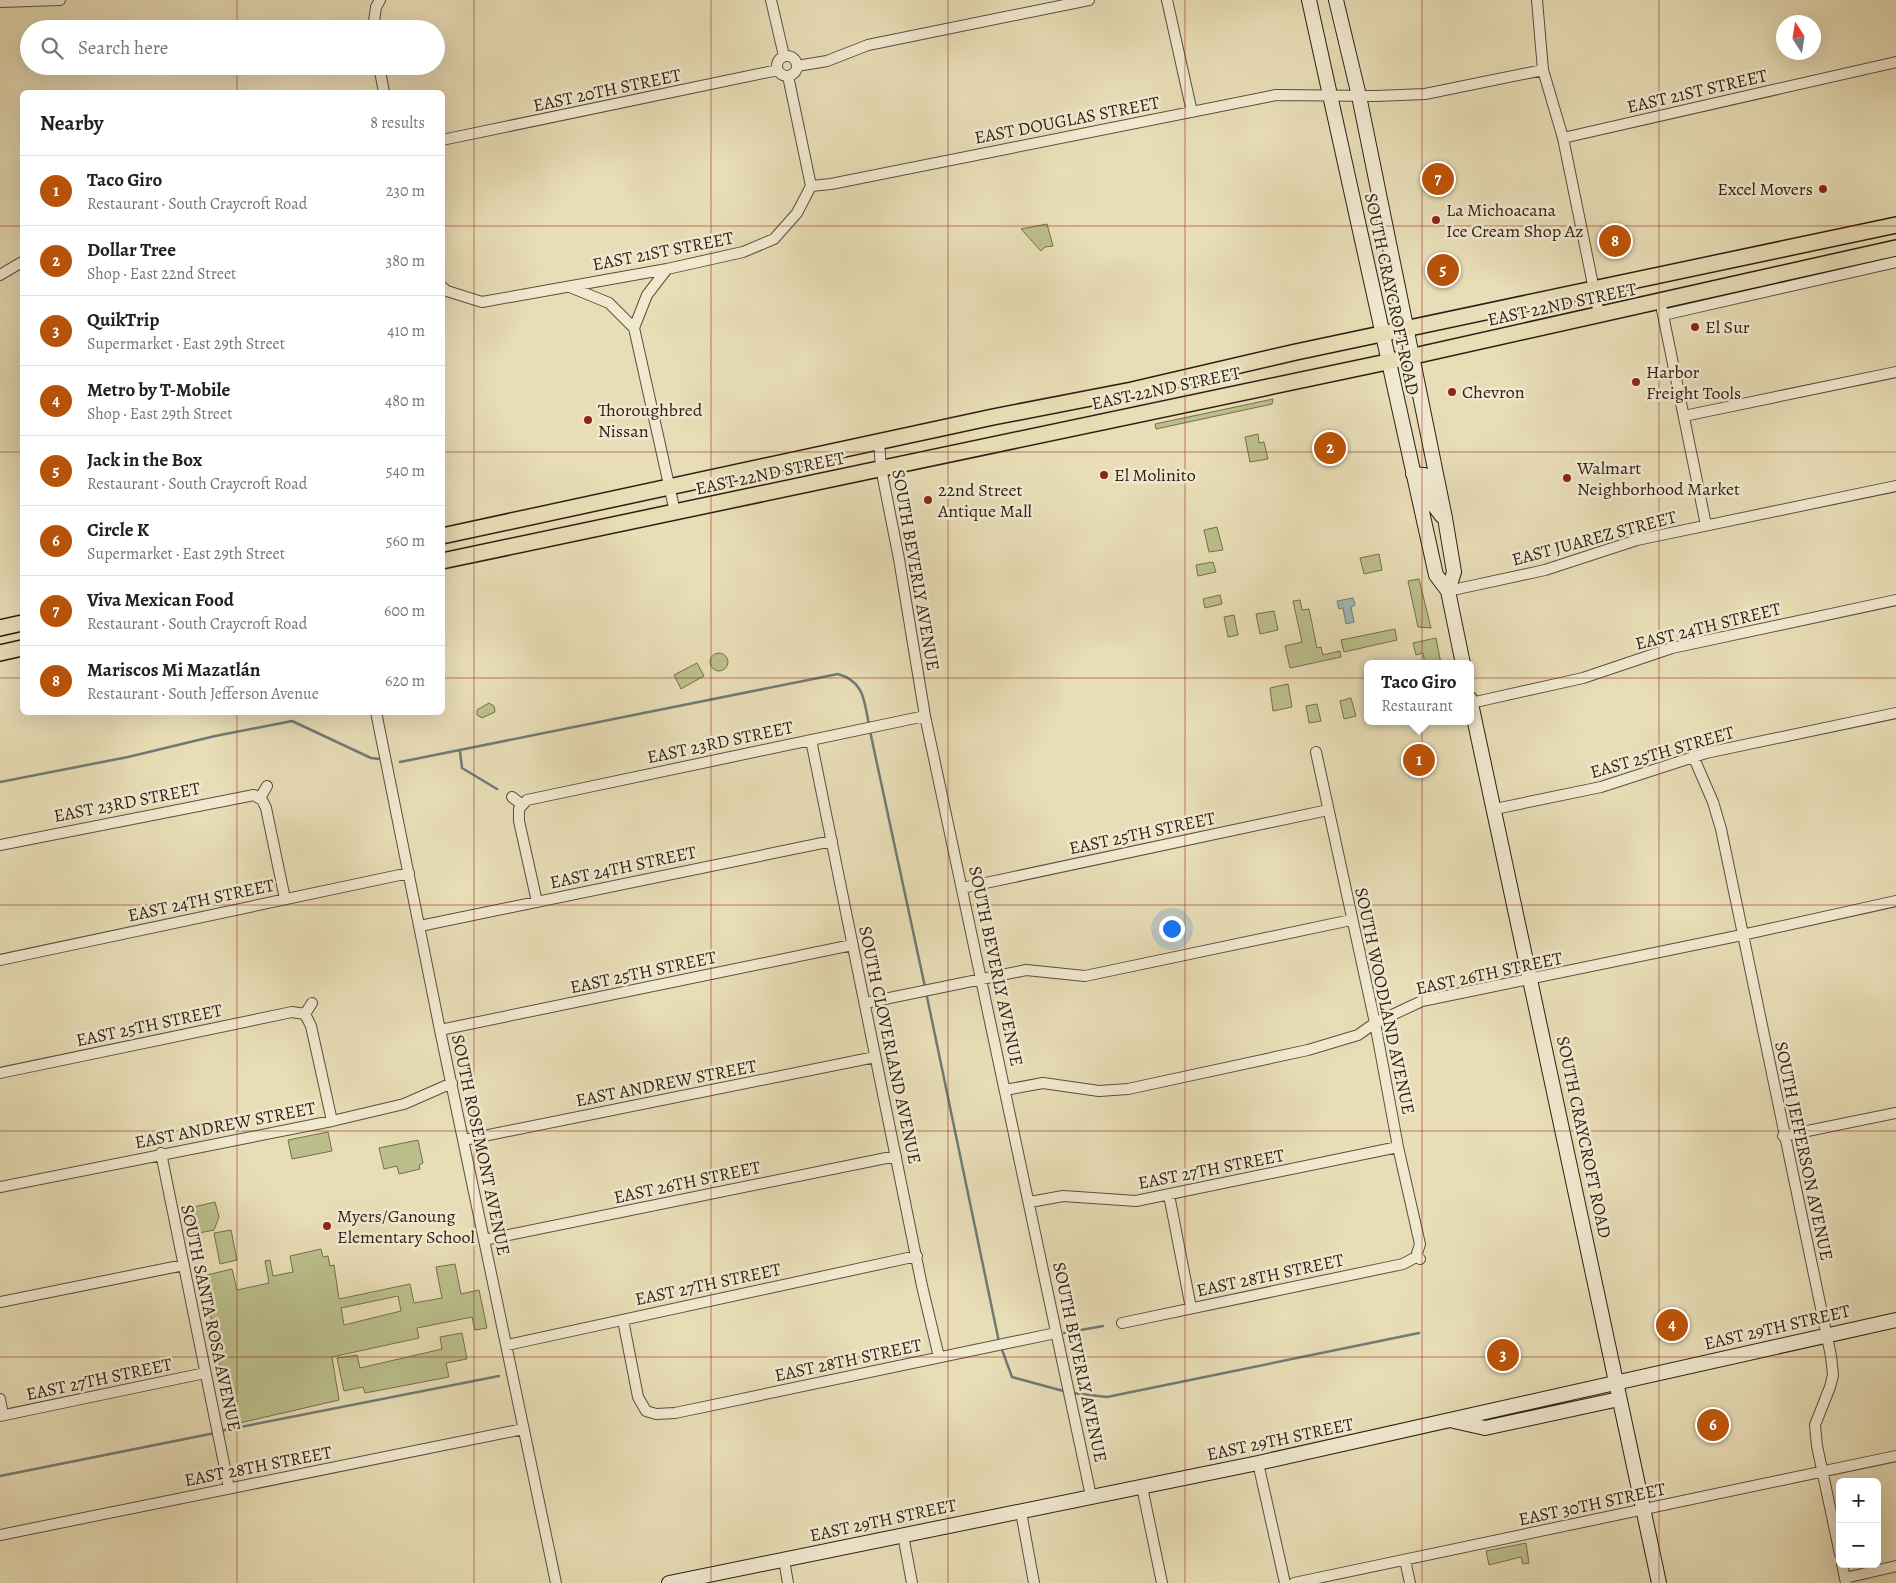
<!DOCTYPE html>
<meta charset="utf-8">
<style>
body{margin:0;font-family:Alegreya,serif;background:#f2f2f2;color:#222}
.controls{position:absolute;right:15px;bottom:15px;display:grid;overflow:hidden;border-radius:8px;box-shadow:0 5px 20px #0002}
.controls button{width:45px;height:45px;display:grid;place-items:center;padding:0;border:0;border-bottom:1px solid #e0e0e0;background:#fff;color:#222;font:25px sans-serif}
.compass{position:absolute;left:1776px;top:15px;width:45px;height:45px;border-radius:50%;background:#fff;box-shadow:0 5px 20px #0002;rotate:348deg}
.you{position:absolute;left:1171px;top:928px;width:18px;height:18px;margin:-12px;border:4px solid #fff;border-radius:50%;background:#1a73e8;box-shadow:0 0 0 8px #1a73e833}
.badge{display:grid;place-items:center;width:32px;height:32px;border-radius:50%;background:#b45309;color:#fff;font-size:16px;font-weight:700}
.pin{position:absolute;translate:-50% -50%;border:2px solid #fff;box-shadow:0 1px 5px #0006}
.popup{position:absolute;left:1364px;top:660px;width:110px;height:65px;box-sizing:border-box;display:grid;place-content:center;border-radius:8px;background:#fff;filter:drop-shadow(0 1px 4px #0005);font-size:16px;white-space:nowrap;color:#767676}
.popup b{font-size:19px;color:#222}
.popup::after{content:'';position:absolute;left:50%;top:100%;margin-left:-10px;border:10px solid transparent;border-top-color:#fff}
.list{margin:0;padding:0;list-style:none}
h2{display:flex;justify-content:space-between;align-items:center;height:65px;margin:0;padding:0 20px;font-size:21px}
h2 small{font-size:16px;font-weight:400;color:#767676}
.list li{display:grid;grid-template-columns:32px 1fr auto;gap:15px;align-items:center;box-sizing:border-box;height:70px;padding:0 20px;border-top:1px solid #e0e0e0}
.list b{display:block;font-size:19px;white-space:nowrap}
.list p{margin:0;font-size:16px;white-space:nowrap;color:#767676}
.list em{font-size:16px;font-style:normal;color:#767676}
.icon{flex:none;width:28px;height:28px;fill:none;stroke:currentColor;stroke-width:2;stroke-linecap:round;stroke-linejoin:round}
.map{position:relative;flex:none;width:1896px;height:1583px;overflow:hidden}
.search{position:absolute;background:#fff;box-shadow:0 5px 20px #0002;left:20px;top:20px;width:425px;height:55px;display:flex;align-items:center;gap:12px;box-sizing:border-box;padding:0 18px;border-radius:28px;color:#767676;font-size:19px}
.panel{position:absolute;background:#fff;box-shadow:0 5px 20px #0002;left:20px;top:90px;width:425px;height:625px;border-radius:8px}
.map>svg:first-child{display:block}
.green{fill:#bbbf8b;stroke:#746e50;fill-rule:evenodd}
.water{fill:#9bb9b8;stroke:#6f7b77}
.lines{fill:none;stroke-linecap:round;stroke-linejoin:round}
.stream{stroke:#6f7b77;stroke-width:2.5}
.street-casing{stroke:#5c4e3d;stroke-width:12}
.secondary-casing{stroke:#2e1e15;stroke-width:16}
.primary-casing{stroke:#2e1e15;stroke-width:18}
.street{stroke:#f0e9d0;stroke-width:10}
.secondary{stroke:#f0e9d0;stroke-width:14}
.primary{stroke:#e8ddb6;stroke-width:15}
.grid{fill:none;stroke:#8f2418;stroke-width:1;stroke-opacity:0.55}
.poi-dot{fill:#8f2418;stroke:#f0e9d0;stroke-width:2}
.labels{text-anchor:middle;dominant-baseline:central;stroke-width:5;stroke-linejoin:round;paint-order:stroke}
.street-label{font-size:18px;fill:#2e1e15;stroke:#f0e9d0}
.poi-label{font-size:18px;fill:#2e1e15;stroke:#f0e9d0;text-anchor:start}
</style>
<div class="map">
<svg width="1896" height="1583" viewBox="0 0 1896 1583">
<rect width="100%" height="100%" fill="#e8ddb6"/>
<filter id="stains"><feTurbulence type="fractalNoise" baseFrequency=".004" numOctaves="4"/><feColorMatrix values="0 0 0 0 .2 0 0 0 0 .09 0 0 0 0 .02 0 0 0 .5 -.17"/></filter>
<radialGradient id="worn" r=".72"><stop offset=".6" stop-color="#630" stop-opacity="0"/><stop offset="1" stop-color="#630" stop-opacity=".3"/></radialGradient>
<path class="green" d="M1047,224L1053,246L1045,247L1041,251L1021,229Z
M1273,399L1272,404L1156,429L1155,424Z
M1258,434L1259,443L1264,442L1268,459L1250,462L1245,437Z
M1217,527L1223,550L1209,552L1204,530Z
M1379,554L1382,570L1364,574L1360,558Z
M1213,562L1216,572L1198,576L1196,565Z
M1419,579L1431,628L1418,627L1408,581Z
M1220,595L1222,604L1205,608L1203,599Z
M1300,600L1302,610L1309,609L1317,648L1321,647L1323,655L1340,651L1341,657L1290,668L1285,646L1302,642L1293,601Z
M1274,611L1278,630L1260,634L1256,614Z
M1234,615L1238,635L1228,637L1224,617Z
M1395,629L1397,640L1344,652L1341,640Z
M1436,638L1441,664H1425L1423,653L1416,655L1413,643Z
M710 662a9 9 0 1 1 18 0a9 9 0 1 1-18 0Z
M697,663L704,676L681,689L674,675Z
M1288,684L1292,707L1273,711L1270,688Z
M1351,698L1356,716L1344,719L1340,701Z
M489,703L494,706L495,712L482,718L477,715V710Z
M1317,704L1321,721L1309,723L1306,706Z
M328,1132L332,1151L292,1159L288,1140Z
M418,1140L423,1163L419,1165L420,1169L399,1174L397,1166L384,1169L379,1148Z
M215,1202L219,1217L214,1230L194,1234L189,1208Z
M231,1230L237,1260L220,1264L214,1233Z
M321,1249L323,1257L328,1256L330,1266L334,1265L339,1299L410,1284L414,1303L442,1298L436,1267L455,1264L461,1294L479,1290L487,1328L475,1330L472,1317L417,1328L419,1338L332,1357L339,1400L231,1425L203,1276L232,1269L237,1290L269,1283L265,1261L270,1260L273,1276L293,1272L290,1256ZM398,1296L401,1311L344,1325L341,1308Z
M462,1333L467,1359L446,1363L449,1377L365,1393L363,1387L344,1391L337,1358L357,1355L360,1368L442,1349L440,1337Z
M1526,1543L1529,1563L1523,1564L1521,1557L1489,1565L1486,1551Z"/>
<path class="water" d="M1353,598L1355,605L1351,607L1354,622L1346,624L1343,608L1339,609L1337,601Z"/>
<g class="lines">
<path class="stream" d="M870,731L925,987
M460,751L462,768L497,789
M400,762L838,674C865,682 864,701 869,725
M0,782L128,757L215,736L292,721L371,758L379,759
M926,992L999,1342
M1064,1333L1103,1326
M1001,1347L1012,1377L1067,1392
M1072,1393L1107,1397L1419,1333
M220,1431L499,1376
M0,1476L215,1433"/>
<defs>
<path id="street" d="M771,0L784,56
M1167,0L1192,112
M1537,0L1543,70L1563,138L1599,314
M0,2L60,0
M373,29L376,7L380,0
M777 66a10 10 0 1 1 20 0a10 10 0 1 1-20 0Z
M379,66L384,92
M797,66L827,61L868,45L1089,0
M788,76L811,186
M1563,138L1896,62
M442,140L778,70
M811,186L831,184L1276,95L1376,96L1425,94L1543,70
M667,269L647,295L634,328L675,512
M0,275L22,262
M442,287L447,291L482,302L667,269L743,252L774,239L797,213L811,186
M570,287L609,303L634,328
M1662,310L1706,525
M1663,315L1896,262
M1684,416L1896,372
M879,441L881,468L899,559L925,716L1091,1496
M1448,591L1545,570L1637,540L1896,486
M1471,703L1583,678L1672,648L1896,600
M376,712L440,1030L556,1583
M811,740L922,1286L939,1357
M1316,752L1375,1023L1398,1147L1420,1244L1416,1257
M1693,756L1713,802L1721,829L1831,1356L1833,1375L1830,1387L1815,1425L1817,1446L1840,1554
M512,797L521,804
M260,798L267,786
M1495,809L1601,787L1706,753L1896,713
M0,845L254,795L262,800L266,808L285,899
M962,888L1328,810
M537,902L519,821V809L527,800L925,716
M420,926L832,841
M0,960L409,873
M865,1003L1026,970L1085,976L1351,920
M305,1014L311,1026L332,1121
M305,1014L312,1003
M440,1030L852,945
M0,1073L292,1012L305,1014
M1005,1090L1043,1083L1099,1091L1128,1089L1308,1050L1358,1035L1375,1023L1422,1001L1742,935L1896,901
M1783,1136L1896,1113
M464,1140L875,1057
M161,1153L229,1488
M0,1187L332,1121L404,1104L452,1083
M1169,1195L1191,1308
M1030,1202L1063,1196L1136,1201L1398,1147
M484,1240L896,1156
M0,1302L184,1265
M623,1320L638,1397L646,1411
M1122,1323L1403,1264L1416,1257L1420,1259
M507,1345L917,1256
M0,1399L3,1415
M646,1411L656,1414L675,1413L1056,1333
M0,1416L205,1373
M1258,1463L1285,1583
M1142,1487L1162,1583
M1021,1512L1034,1583
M0,1535L523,1429
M903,1535L912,1583
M784,1560L788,1583
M1405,1560L1410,1583
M1842,1564L1846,1583
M1845,1578L1896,1566
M1294,1583L1896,1456"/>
<path id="secondary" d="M1309,0L1436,575L1448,591L1463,664
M1336,0L1359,96L1445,518L1454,572L1448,591
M1413,474L1424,475L1432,503L1442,516
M1470,699L1659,1583
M1454,1421L1485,1428L1619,1399
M669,1583L1258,1463L1896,1320"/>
<path id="primary" d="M442,536L993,417L1132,390L1296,352L1896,225
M442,561L1387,362L1896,248
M0,628L22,623
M0,653L22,648"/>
</defs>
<use href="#street" class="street-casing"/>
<use href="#secondary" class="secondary-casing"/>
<use href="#primary" class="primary-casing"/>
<use href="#street" class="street"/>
<use href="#secondary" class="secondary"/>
<use href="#primary" class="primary"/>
</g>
<path class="grid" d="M237,0V29M474,0V1583M711,0V1583M948,0V1583M1185,0V1583M1422,0V1583M1659,0V1583M237,66V92M0,226H22M442,226H1896M0,452H22M442,452H1896M0,678H22M442,678H1896M237,712V1583M0,905H1896M0,1131H1896M0,1357H1896"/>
<g class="poi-dot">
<circle cx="1823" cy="189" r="5"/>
<circle cx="1436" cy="220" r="5"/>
<circle cx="1695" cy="327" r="5"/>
<circle cx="1636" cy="382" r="5"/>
<circle cx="1452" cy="392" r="5"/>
<circle cx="588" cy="420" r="5"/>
<circle cx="1104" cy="475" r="5"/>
<circle cx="1567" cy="478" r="5"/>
<circle cx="928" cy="500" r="5"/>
<circle cx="327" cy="1226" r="5"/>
</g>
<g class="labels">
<g class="street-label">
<text transform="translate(607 90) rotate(-12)">EAST 20TH STREET</text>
<text transform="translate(1697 91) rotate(-13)">EAST 21ST STREET</text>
<text transform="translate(1067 120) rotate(-11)">EAST DOUGLAS STREET</text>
<text transform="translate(663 251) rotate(-11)">EAST 21ST STREET</text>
<text transform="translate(1392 294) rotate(78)">SOUTH CRAYCROFT ROAD</text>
<text transform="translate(1562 304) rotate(-12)">EAST 22ND STREET</text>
<text transform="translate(1166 388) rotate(-12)">EAST 22ND STREET</text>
<text transform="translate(770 473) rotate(-12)">EAST 22ND STREET</text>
<text transform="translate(1594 538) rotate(-15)">EAST JUAREZ STREET</text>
<text transform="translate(916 570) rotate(80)">SOUTH BEVERLY AVENUE</text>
<text transform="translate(1708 626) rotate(-14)">EAST 24TH STREET</text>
<text transform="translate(720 742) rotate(-12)">EAST 23RD STREET</text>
<text transform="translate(1662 752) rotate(-16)">EAST 25TH STREET</text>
<text transform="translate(127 802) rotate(-11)">EAST 23RD STREET</text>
<text transform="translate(1142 833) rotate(-12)">EAST 25TH STREET</text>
<text transform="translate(623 867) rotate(-12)">EAST 24TH STREET</text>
<text transform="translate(201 900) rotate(-12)">EAST 24TH STREET</text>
<text transform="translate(996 966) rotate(78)">SOUTH BEVERLY AVENUE</text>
<text transform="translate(643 972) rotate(-12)">EAST 25TH STREET</text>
<text transform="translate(1489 973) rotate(-12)">EAST 26TH STREET</text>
<text transform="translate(1385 1001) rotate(78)">SOUTH WOODLAND AVENUE</text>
<text transform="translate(149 1025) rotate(-12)">EAST 25TH STREET</text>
<text transform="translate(890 1045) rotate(78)">SOUTH CLOVERLAND AVENUE</text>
<text transform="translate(666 1083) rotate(-11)">EAST ANDREW STREET</text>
<text transform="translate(225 1125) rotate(-11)">EAST ANDREW STREET</text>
<text transform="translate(1584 1137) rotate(78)">SOUTH CRAYCROFT ROAD</text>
<text transform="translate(481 1145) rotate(78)">SOUTH ROSEMONT AVENUE</text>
<text transform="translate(1804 1151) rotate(78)">SOUTH JEFFERSON AVENUE</text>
<text transform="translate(1211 1169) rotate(-11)">EAST 27TH STREET</text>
<text transform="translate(687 1182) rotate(-12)">EAST 26TH STREET</text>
<text transform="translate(1270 1275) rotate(-12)">EAST 28TH STREET</text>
<text transform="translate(708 1284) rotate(-12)">EAST 27TH STREET</text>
<text transform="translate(211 1318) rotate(78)">SOUTH SANTA ROSA AVENUE</text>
<text transform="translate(1777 1327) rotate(-13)">EAST 29TH STREET</text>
<text transform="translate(848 1360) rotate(-12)">EAST 28TH STREET</text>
<text transform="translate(1080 1362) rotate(78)">SOUTH BEVERLY AVENUE</text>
<text transform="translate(99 1379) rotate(-12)">EAST 27TH STREET</text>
<text transform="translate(1280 1439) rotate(-12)">EAST 29TH STREET</text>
<text transform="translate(258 1466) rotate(-11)">EAST 28TH STREET</text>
<text transform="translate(1592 1504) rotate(-12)">EAST 30TH STREET</text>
<text transform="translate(883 1520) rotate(-12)">EAST 29TH STREET</text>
</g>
<g class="poi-label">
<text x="1813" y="189" text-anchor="end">Excel Movers</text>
<text x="1446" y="210">La Michoacana<tspan x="1446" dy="21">Ice Cream Shop Az</tspan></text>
<text x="1705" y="327">El Sur</text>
<text x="1646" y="372">Harbor<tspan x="1646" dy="21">Freight Tools</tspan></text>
<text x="1462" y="392">Chevron</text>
<text x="598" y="410">Thoroughbred<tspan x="598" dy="21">Nissan</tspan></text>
<text x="1577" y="468">Walmart<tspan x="1577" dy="21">Neighborhood Market</tspan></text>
<text x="1114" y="475">El Molinito</text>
<text x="938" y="490">22nd Street<tspan x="938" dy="21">Antique Mall</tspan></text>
<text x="337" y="1216">Myers/Ganoung<tspan x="337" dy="21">Elementary School</tspan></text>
</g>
</g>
<rect width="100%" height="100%" filter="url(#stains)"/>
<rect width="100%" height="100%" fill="url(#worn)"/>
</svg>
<div class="controls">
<button>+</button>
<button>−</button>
</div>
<svg class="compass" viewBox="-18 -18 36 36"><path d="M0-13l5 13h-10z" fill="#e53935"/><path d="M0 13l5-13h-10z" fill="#767676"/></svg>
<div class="you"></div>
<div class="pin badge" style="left:1419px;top:760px">1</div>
<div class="popup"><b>Taco Giro</b>Restaurant</div>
<div class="pin badge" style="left:1330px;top:448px">2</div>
<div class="pin badge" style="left:1503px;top:1355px">3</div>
<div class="pin badge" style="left:1672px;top:1325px">4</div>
<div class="pin badge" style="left:1443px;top:270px">5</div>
<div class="pin badge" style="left:1713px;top:1425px">6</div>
<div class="pin badge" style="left:1438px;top:179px">7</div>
<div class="pin badge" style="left:1615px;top:241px">8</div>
<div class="search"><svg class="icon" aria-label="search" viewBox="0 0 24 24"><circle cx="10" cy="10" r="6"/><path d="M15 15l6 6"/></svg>Search here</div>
<section class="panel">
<h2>Nearby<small>8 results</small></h2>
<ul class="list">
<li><span class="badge">1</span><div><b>Taco Giro</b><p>Restaurant · South Craycroft Road</p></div><em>230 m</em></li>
<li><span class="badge">2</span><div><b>Dollar Tree</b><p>Shop · East 22nd Street</p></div><em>380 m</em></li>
<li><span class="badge">3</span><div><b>QuikTrip</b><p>Supermarket · East 29th Street</p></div><em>410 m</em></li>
<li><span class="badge">4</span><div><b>Metro by T-Mobile</b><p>Shop · East 29th Street</p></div><em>480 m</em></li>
<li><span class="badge">5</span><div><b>Jack in the Box</b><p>Restaurant · South Craycroft Road</p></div><em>540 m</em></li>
<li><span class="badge">6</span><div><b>Circle K</b><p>Supermarket · East 29th Street</p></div><em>560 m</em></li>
<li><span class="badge">7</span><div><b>Viva Mexican Food</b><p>Restaurant · South Craycroft Road</p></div><em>600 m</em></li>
<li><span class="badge">8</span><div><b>Mariscos Mi Mazatlán</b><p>Restaurant · South Jefferson Avenue</p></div><em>620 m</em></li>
</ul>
</section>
</div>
